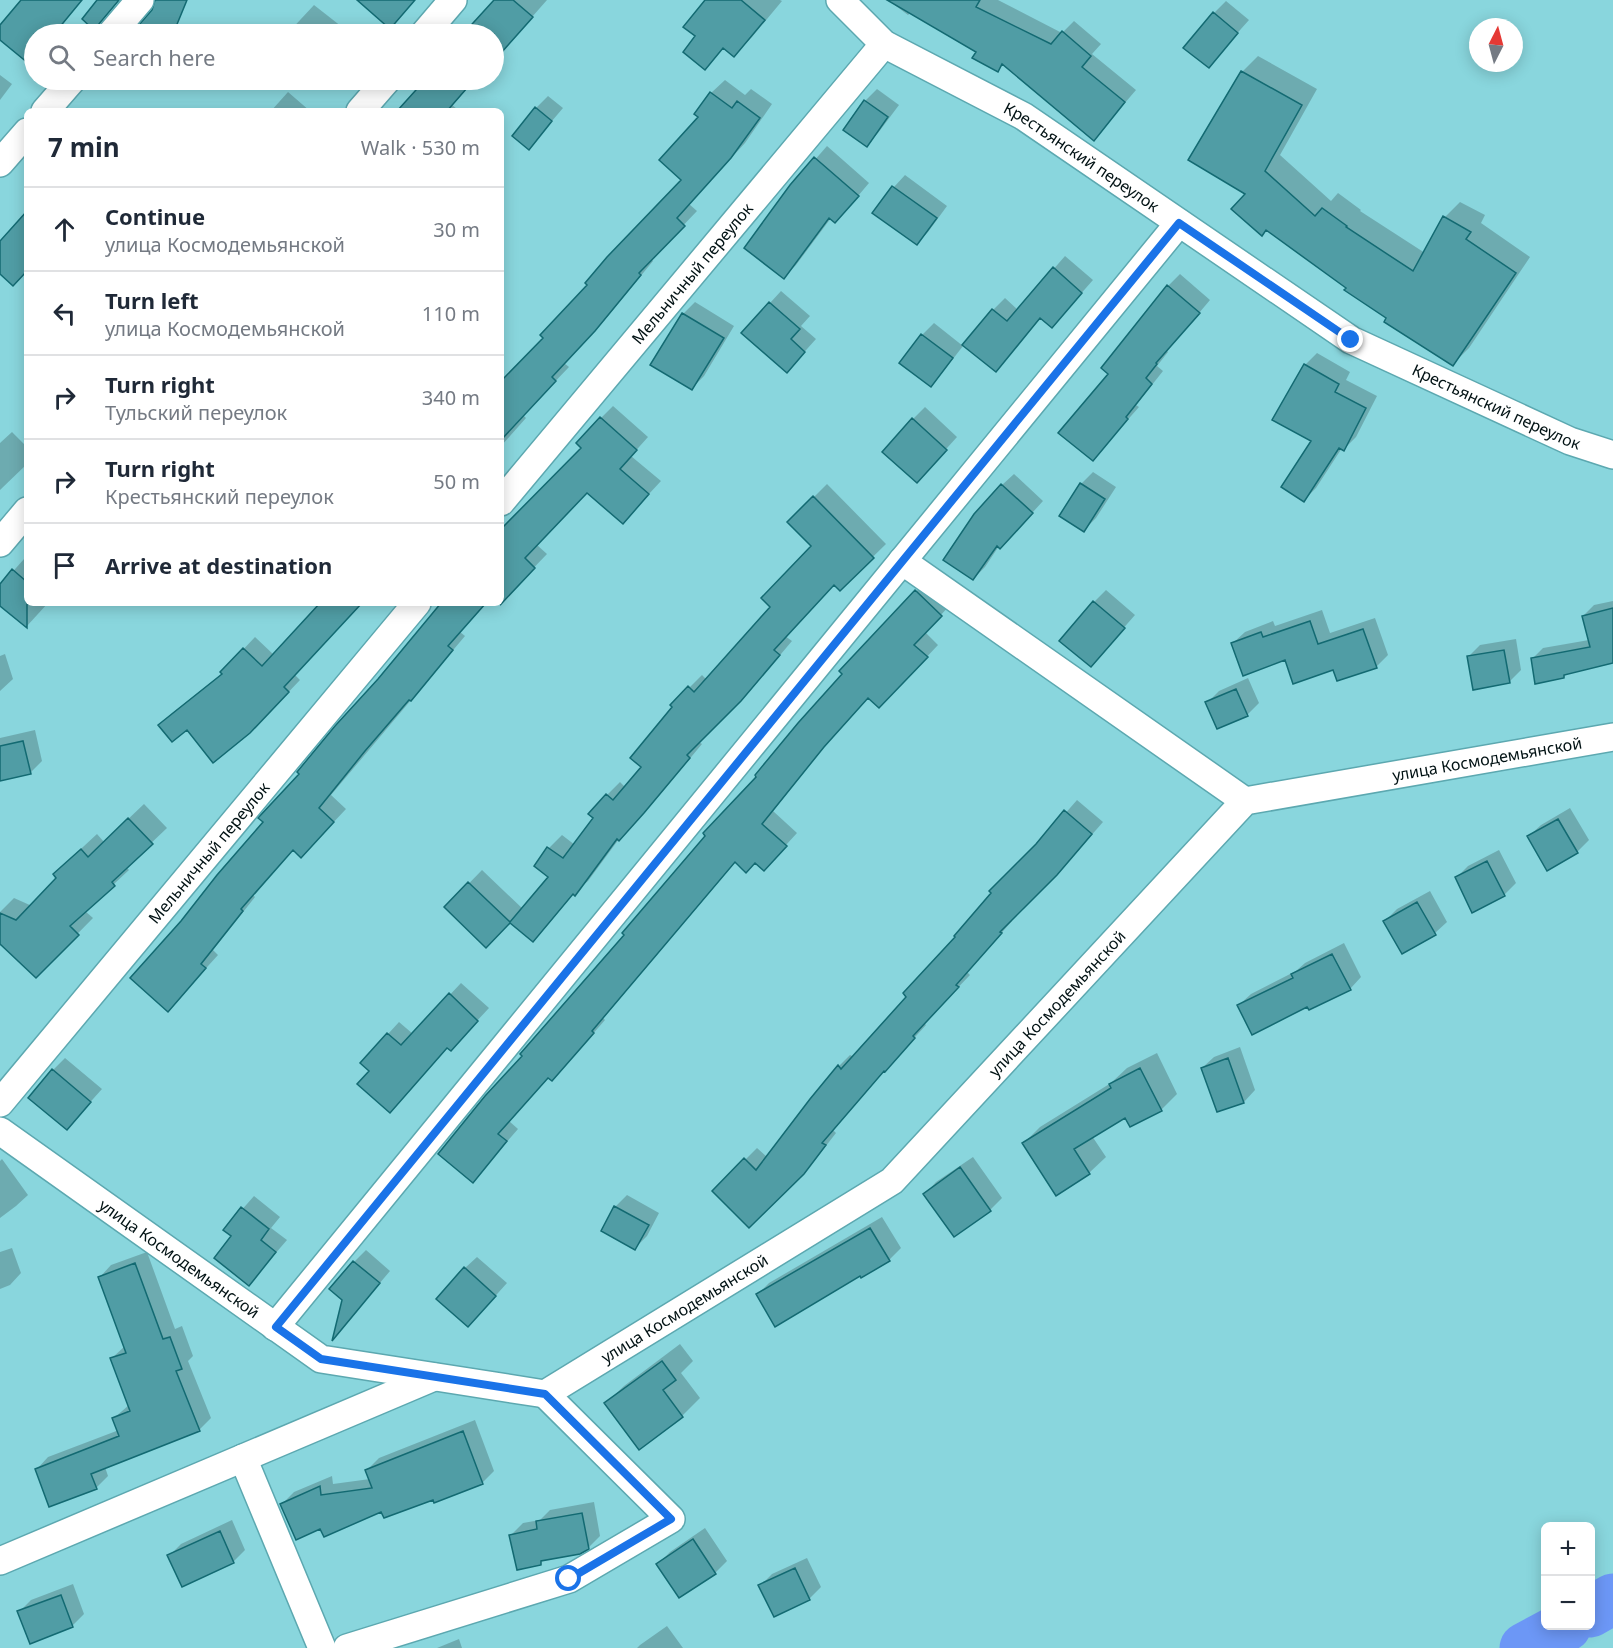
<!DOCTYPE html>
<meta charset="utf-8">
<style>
body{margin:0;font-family:"Noto Sans",sans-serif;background:#f6f6f7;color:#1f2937}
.controls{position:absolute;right:18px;bottom:18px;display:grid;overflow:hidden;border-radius:9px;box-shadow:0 3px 15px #0003}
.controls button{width:54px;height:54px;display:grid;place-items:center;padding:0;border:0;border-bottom:2px solid #e0e1e3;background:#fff;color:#1f2937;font:30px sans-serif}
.compass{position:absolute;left:1469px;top:18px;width:54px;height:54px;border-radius:50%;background:#fff;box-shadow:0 3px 15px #0003;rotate:6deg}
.stop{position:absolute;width:18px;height:18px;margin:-14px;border:4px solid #1a73e8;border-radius:50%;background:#fff}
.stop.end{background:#1a73e8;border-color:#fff;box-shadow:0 2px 6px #0008}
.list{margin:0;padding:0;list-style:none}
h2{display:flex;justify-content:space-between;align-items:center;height:78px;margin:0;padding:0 24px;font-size:26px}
h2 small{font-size:20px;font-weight:400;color:#747a83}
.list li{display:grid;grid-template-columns:39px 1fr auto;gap:18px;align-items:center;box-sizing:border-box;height:84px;padding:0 24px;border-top:2px solid #e0e1e3}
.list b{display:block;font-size:22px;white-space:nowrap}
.list p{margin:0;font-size:20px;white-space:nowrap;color:#747a83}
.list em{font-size:20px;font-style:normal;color:#747a83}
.icon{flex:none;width:33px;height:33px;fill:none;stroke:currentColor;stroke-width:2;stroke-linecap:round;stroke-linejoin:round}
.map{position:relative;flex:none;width:1613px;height:1648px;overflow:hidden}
.search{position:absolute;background:#fff;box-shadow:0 3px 15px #0003;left:24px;top:24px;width:480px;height:66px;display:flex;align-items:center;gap:15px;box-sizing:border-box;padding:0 21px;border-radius:33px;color:#747a83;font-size:22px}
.panel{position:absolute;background:#fff;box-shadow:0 3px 15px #0003;left:24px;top:108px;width:480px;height:498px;border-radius:9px}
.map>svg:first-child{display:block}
.shadow{fill:#0003}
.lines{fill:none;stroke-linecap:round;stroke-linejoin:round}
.river{stroke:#6c97f6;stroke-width:51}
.building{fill:#509da5;stroke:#136a72;stroke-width:1.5}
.street-casing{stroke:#5ca8b0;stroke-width:30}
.street{stroke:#fff;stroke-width:27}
.route{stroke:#1a73e8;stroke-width:8}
.labels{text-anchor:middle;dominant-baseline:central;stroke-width:4.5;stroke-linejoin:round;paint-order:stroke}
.street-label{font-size:16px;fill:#001113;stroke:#caeff3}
</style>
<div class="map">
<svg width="1613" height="1648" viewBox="0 0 1613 1648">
<rect width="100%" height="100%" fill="#89d6dd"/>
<path class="shadow" d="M23,0H82L54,34H34V57L29,62L0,38V28Z
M496,0H547L494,60V34H456L466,25L470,28Z
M707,0H780L782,1L752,37L734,55L725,47L705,68L698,36Z
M888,0H998L1062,33L1074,21L1101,44L1092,54L1136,90L1094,139L1004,64L998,70L978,51L911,12L908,15Z
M1226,1L1249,20L1208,66L1214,13Z
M314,5L351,34H287Z
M153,13L177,34H133Z
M1258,56L1317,89L1280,155L1331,201L1338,193L1361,210L1360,211L1425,253L1445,217L1460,202L1485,215L1481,223L1530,257L1469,348L1453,364L1348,288L1247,194L1242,72Z
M0,75L12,84L0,100Z
M141,80H153L147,85Z
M322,80H345L335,90Z
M421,80H475L452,105L457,109L456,111H399L424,83Z
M725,80L745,95L751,89L772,104L745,143L689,204L697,211L651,259L653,261L608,316L564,363L569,367L523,415L526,418L501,446V392L545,338L683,180L700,116L711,93Z
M877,89L899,105L878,133L867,145L845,129L865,101Z
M288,92L310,111H271Z
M548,96L563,108L529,148L536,108Z
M827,146L869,183L847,209L831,218L796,265L784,277L792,186Z
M905,175L947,206L928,232L917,243L874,212L894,187Z
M1065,256L1093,280L1063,314L1042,317L995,370L993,310L1005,298L1018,310Z
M1180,274L1210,300L1167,351L1168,352L1157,366L1163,371L1136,405L1139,407L1093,459L1110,373L1103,368L1168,286Z
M781,291L810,316L801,326L816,339L798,359L770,303Z
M695,302L734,326L704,376L692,388L683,314Z
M934,323L963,346L942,373L931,385L922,335Z
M1317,353L1350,372L1346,380L1377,396L1356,437L1344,449L1342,448L1316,488L1304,500L1313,441L1274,419L1305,365Z
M613,406L648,437L631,456L661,481L623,522L587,491L537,545L547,554L522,580L501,586V532L583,448L601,418Z
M925,407L957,437L928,469L913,419Z
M12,432L27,447V464L0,490V443Z
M1093,472L1116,487L1096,518L1084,530L1081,484Z
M1014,474L1043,501L1012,535L999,546L985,567L973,579L1002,485Z
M827,484L886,544L840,589L834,584L785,636L792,641L754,686L699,742L702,744L657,798L619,839L588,881L574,893L546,927L533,940L510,921L486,945L446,907L482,870L523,909L551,876L549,848L562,835L575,845L595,818L607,795L620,782L625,787L643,766L674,706L672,705L702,675L707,680L772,606L813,546L789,522Z
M24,559L27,561V603H48L27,626L0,604V586Z
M927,579L952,603L925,632L938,645L891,695L869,697L835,733L773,811L797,833L775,857L756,861H736L603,1018L605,1020L563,1068L548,1077L509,1121L518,1129L473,1181L524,1055Z
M1106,590L1135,615L1091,665L1094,602Z
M1613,601V661L1568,672L1564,677L1532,659L1543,648L1589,640L1583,616L1594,605Z
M322,603H361L294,674L300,680L262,720L187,728L160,725L172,713L223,673L222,672L255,637L274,655Z
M443,603H486L460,632L465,636L331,795L346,809L314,843L294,849L253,895L255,897L213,950L218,955L180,997L182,922L265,822L301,773Z
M1322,610L1330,633L1375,618L1388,655L1376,667L1334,668L1233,643L1245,632L1273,621L1275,626Z
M1516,639L1521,670L1509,682L1468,657L1480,645Z
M5,654L13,679L0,691V656Z
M1248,678L1259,703L1247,715L1207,703L1219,691Z
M35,730L42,761L30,773L0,780V738Z
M1077,800L1103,822L1068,862L1011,920L1012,921L967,972L970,975L924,1023L926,1025L885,1070L833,1130L836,1133L815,1160L749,1226L714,1191L757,1148L767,1157L839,1066L850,1055L854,1057L908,997L957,937Z
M144,804L167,828L126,867L129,870L85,911L93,918L36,976L2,944L0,946V912L14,898L32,906L58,878L70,859L97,834L104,842Z
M1570,808L1589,840L1577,852L1529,836L1541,825Z
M1499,850L1516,883L1504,895L1456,878L1468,866Z
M1430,891L1447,922L1435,933L1385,921L1397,909Z
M1344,943L1361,977L1350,989L1308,1005H1239L1251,994L1296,971L1305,963Z
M461,983L489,1008L462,1037L371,1071L388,1034L399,1022L413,1034Z
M1240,1047L1255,1090L1244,1102L1202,1068L1214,1057Z
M1157,1053L1177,1094L1161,1110L1126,1115L1092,1136L1106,1157L1089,1173L1024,1143L1040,1127L1111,1083L1127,1068Z
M65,1058L102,1089L67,1128L53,1070Z
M973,1157L1002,1198L990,1210L954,1235L925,1194L936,1182Z
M2,1159L28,1195L16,1206L0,1218V1161Z
M627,1195L659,1213L647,1236L635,1248L615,1207Z
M254,1196L280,1217L271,1228L287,1240L249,1284L233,1236L225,1229Z
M882,1217L901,1248L889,1260L861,1274L758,1294L769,1283Z
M12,1248L21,1273L10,1285L0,1289V1252Z
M366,1250L390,1271L335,1336L354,1262Z
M147,1252L175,1329L182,1326L193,1356L188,1361L211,1418L199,1430L105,1467L108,1476L96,1488L37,1469L48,1457L119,1430L114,1418L129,1405L112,1358L125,1346L100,1277L111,1265Z
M477,1257L507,1283L480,1313L465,1268Z
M680,1344L693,1361L681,1373L700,1398L682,1416L606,1403L624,1386Z
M475,1420L494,1471L482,1483L434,1498L382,1510L321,1527L282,1504L294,1492L332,1476L333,1484L370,1479L367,1470L379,1458Z
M594,1502L600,1536L588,1548L511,1535L523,1523L540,1520L550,1510Z
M232,1520L245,1550L233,1562L169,1556L181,1544Z
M705,1528L727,1561L715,1573L680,1596L658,1564L670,1552Z
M807,1558L821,1587L809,1599L760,1586L772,1574Z
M73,1584L84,1614L72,1626L19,1612L31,1600Z
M667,1626L683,1648H637L640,1645Z
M459,1639L462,1648H437Z"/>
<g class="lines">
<path class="river" d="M1590,1612L1613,1599
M1525,1648L1566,1626"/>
</g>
<path class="building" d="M21,0H82L54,34H34V68L0,40V25Z
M97,0H119L99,24L96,32L82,19Z
M155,0H187L173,34H131L152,10Z
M357,0H415L390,29Z
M494,0H513L533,17L494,61V34H463Z
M705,0H741L765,20L734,57L723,48L705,70L683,52L695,36L683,27Z
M887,0H980L976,7L1051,44L1062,31L1091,56L1082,67L1125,102L1094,141L1002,64L998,72L972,58L976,52Z
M1213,12L1238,33L1209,68L1183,48Z
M1241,71L1302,105L1265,171L1315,216L1322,208L1347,226L1346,227L1413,271L1443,216L1471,232L1466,239L1516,273L1453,366L1384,322L1386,318L1344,290L1346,288L1266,230L1262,236L1231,209L1245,194L1188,160Z
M425,80H474L447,111H397Z
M710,92L732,108L737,101L760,118L731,158L677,218L685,226L639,273L641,275L595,331L552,377L556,381L501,440V381L543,338L540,335L587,285L585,283L607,257L681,180L659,160L698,117L694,114Z
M864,100L888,117L867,147L843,130Z
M535,107L552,121L529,150L512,136Z
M814,157L859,196L835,223L829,218L784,279L744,248L790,185Z
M892,186L937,218L917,245L872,213Z
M27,211V271L13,286L0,274V241Z
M1053,267L1082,293L1052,328L1040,318L996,372L962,345L992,309L1007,321Z
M1167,285L1200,313L1156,363L1157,364L1146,378L1152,384L1126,417L1128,419L1093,461L1058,433L1108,374L1101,368Z
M769,302L800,329L791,339L805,352L787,373L741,333Z
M682,313L724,338L692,390L650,365Z
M921,334L953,358L931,387L899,363Z
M1304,364L1339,384L1335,392L1366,408L1344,451L1339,448L1304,502L1281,487L1311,441L1272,420Z
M600,417L637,450L620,469L649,494L623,524L587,493L525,558L535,568L501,604V529L581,448L576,443Z
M912,418L947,450L917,483L882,452Z
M1080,483L1105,499L1084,532L1059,516Z
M1001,484L1033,513L1000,549L997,546L973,580L943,560L974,514Z
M813,496L874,558L840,591L834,585L774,650L780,655L741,701L687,755L690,758L644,813L619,841L617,839L575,896L573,894L533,942L510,923L486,948L444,907L468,882L510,922L548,877L534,866L547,847L563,858L593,818L588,814L606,794L613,800L641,767L630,758L672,707L670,705L688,686L694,692L770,607L761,598L811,546L787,522Z
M12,569L27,582V628L0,606V584Z
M915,590L942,616L914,645L928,657L879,708L868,698L824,747L762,824L787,846L764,871L755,863L746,873L735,862L592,1031L594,1033L552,1081L548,1078L498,1134L507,1141L473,1183L438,1154L485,1096L522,1056L520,1054L624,935L622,933L705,836L703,833L756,777L755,775L798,723L842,674L839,671Z
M1093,601L1125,628L1091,667L1059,641Z
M320,603H362L284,687L289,692L250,733L213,763L187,730L172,742L158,725L222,674L220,672L243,648L262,666Z
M441,603H486L448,646L453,650L411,701L409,700L365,751L319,808L334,822L301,858L293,850L241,909L243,911L201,964L206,968L168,1012L130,978L181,921L217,875L263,822L258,818L299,774L297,772L335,726L378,679Z
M1613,608V663L1564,675V678L1535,684L1531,658L1590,647L1582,616Z
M1310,621L1318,644L1363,629L1377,668L1337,681L1333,670L1293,684L1285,660L1243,676L1231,643L1261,632L1263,637Z
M1504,650L1510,683L1473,690L1467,656Z
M1236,689L1248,716L1217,729L1205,702Z
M23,741L31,774L0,781V746Z
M1064,810L1092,834L1057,875L1000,932L1002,933L956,985L959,987L913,1036L915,1038L885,1072L884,1071L822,1143L826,1145L804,1174L749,1228L712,1191L744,1158L756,1170L810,1099L838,1065L841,1069L906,997L903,993L955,937L954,936L991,893L989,891L1036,844Z
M128,818L153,844L112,882L115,886L70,926L79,935L36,978L0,944V913L16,920L56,878L53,874L81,849L88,857Z
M1558,819L1578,853L1547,871L1527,836Z
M1487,861L1505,896L1472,913L1455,877Z
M1417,902L1436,935L1402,954L1383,921Z
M1332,954L1351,990L1309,1010L1307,1007L1252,1035L1237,1005L1293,978L1291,974Z
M449,993L478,1021L451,1051L447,1048L390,1113L357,1084L369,1071L360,1063L387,1033L401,1045Z
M1228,1058L1244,1103L1217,1112L1201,1068Z
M1140,1068L1162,1111L1130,1127L1125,1118L1074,1149L1090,1174L1056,1196L1022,1143L1111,1088L1109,1084Z
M52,1069L91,1102L67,1130L28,1098Z
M960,1167L991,1211L954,1237L923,1194Z
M614,1206L649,1225L635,1250L601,1231Z
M241,1207L269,1229L261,1240L276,1252L249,1286L214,1258L231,1236L223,1230Z
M870,1228L890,1261L861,1278L860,1276L775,1327L756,1294Z
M353,1261L380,1283L332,1341L342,1300L329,1289Z
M135,1263L163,1339L170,1337L182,1369L176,1371L200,1431L91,1474L97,1489L49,1507L35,1469L119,1436L112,1418L130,1411L110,1358L126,1353L98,1277Z
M464,1267L496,1296L468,1327L436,1299Z
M662,1361L676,1380L663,1390L683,1417L639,1450L604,1403Z
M463,1431L483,1484L434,1503L433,1500L384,1518L381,1512L324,1537L320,1529L296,1540L280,1504L320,1486L321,1495L372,1488L365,1470Z
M582,1513L589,1549L580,1554L541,1561V1565L517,1570L509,1535L537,1529L536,1521Z
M220,1531L234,1563L182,1587L167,1555Z
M693,1539L716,1574L679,1598L656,1564Z
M795,1568L810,1600L774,1617L758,1585Z
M61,1595L73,1627L30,1644L17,1611Z"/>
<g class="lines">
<defs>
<g id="street">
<path id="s1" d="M840,0L884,44L1023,116L1351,340L1570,441L1613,455"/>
<path d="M111,34L140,0"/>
<path d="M424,34L453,0"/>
<path d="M45,111L72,80"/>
<path d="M360,111L387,80"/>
<path d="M0,163L27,132"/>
<path id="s2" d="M501,502L884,44"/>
<path d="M0,543L27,511"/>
<path d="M902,561L1245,801"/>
<path id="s3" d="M0,1103L417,603"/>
<path id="s4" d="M0,1131L321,1359L545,1394L892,1181L1245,801L1613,737"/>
<path d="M275,1327L1179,223"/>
<path d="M243,1458L322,1648"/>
<path d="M0,1561L434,1377"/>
<path d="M347,1648L569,1579L671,1519L545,1394"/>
</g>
</defs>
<use href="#street" class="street-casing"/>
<use href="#street" class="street"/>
</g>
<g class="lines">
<path class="route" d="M569,1579L671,1519L545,1394L321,1359L276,1327L1179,223L1351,340"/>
</g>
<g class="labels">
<g class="street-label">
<text stroke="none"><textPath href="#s1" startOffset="290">Крестьянский переулок</textPath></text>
<text stroke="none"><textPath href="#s2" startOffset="298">Мельничный переулок</textPath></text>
<text stroke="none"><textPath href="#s1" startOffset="776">Крестьянский переулок</textPath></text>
<text stroke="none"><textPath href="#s4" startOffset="1792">улица Космодемьянской</textPath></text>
<text stroke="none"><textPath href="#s3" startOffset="326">Мельничный переулок</textPath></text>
<text stroke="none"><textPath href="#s4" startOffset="1270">улица Космодемьянской</textPath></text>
<text stroke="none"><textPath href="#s4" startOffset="220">улица Космодемьянской</textPath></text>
<text stroke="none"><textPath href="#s4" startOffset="784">улица Космодемьянской</textPath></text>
</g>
</g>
</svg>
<div class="controls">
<button>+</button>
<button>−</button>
</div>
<svg class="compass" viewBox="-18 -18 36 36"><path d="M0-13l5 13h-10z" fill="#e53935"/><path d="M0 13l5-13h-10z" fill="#747a83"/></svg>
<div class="stop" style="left:569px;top:1579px"></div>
<div class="stop end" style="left:1351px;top:340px"></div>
<div class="search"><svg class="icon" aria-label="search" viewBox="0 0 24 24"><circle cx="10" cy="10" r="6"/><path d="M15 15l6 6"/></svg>Search here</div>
<section class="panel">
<h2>7 min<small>Walk · 530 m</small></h2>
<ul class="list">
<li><svg class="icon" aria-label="ahead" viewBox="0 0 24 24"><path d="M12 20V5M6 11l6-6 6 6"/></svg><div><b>Continue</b><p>улица Космодемьянской</p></div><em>30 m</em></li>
<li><svg class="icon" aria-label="left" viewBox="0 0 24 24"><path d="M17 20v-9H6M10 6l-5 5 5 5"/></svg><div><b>Turn left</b><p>улица Космодемьянской</p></div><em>110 m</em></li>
<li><svg class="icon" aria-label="right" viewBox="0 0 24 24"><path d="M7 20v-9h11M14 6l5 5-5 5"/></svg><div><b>Turn right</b><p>Тульский переулок</p></div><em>340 m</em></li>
<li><svg class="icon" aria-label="right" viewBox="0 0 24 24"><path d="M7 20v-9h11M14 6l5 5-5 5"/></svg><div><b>Turn right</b><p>Крестьянский переулок</p></div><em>50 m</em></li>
<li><svg class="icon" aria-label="arrive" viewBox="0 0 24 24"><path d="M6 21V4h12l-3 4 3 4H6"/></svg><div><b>Arrive at destination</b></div></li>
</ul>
</section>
</div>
